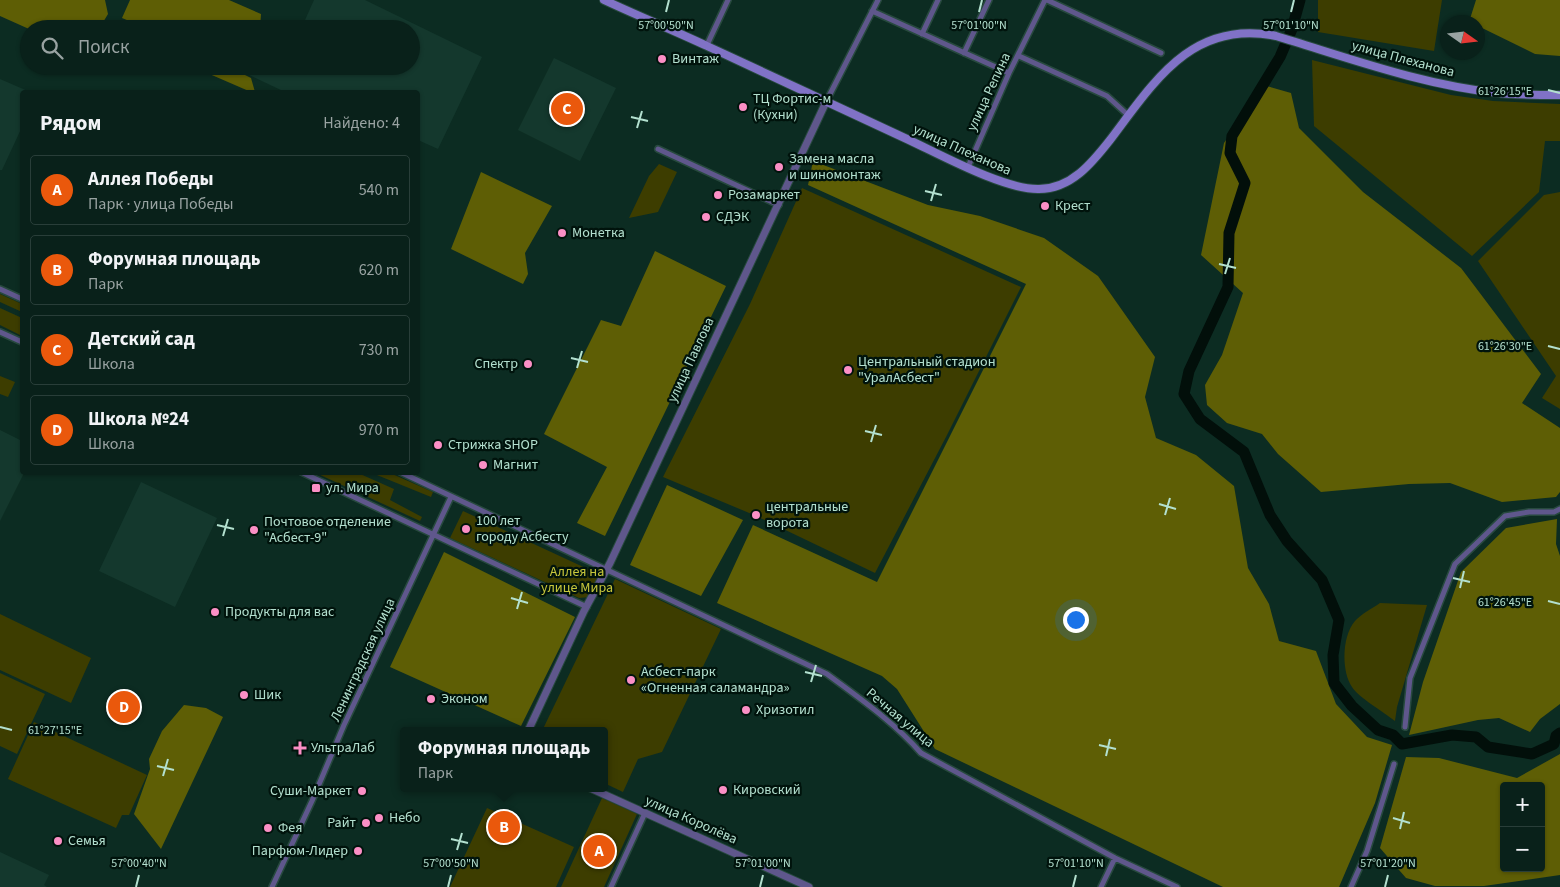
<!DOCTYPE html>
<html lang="ru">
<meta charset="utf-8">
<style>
body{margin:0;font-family:"Source Sans 3",sans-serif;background:#122923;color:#f1f3f6}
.controls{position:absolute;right:15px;bottom:15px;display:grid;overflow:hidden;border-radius:5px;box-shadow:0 1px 4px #0004}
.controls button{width:45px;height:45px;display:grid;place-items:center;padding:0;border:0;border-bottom:1px solid #293e39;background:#09211a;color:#f1f3f6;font:25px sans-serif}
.compass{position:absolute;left:1440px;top:15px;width:45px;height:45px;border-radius:50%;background:#09211a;box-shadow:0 1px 4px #0004;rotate:104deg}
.you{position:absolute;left:1075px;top:619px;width:18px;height:18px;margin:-12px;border:4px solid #fff;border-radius:50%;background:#1a73e8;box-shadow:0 0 0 8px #1a73e833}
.badge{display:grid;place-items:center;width:32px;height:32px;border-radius:50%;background:#ea580c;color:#fff;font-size:16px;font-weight:700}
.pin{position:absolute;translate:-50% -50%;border:2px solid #fff;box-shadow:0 1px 5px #0006}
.popup{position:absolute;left:400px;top:727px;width:208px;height:65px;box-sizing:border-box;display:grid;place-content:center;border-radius:5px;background:#09211a;filter:drop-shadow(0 1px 4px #0005);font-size:16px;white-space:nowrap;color:#99a3a2}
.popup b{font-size:19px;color:#f1f3f6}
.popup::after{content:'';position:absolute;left:50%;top:100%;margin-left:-10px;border:10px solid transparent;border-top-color:#09211a}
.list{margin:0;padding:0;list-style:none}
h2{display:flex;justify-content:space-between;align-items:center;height:65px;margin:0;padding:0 20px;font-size:21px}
h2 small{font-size:16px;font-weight:400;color:#99a3a2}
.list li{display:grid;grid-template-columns:32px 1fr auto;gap:15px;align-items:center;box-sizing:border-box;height:70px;margin:0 10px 10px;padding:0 10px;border:1px solid #293e39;border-radius:5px}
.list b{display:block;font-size:19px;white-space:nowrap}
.list p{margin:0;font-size:16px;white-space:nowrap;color:#99a3a2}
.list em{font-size:16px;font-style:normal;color:#99a3a2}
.icon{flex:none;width:28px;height:28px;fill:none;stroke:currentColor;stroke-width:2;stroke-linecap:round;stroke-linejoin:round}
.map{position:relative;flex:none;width:1560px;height:887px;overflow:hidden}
.search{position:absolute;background:#09211a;box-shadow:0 1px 4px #0004;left:20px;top:20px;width:400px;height:55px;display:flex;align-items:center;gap:12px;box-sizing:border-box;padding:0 18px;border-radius:28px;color:#99a3a2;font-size:19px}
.panel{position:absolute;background:#09211a;box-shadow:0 1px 4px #0004;left:20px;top:90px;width:400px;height:385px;border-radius:5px}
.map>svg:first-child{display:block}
.built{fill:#14382d}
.green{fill:#3d3d00}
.forest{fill:#5e5e05;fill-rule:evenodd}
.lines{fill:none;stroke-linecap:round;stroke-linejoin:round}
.river{stroke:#020f0a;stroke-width:11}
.minor-casing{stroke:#27493e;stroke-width:8}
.tertiary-casing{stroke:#27493e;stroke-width:9}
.secondary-casing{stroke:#27493e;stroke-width:10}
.minor{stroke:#5f578c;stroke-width:5}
.tertiary{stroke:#5f578c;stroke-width:7}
.secondary{stroke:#8072c6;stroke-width:8}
.ticks{fill:none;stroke:#b3e0cf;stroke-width:2}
.poi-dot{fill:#fb8fc5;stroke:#00130c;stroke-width:2}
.labels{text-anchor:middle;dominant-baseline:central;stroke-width:4.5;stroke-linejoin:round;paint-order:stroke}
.poi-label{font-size:14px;fill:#b3e0cf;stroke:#00130c;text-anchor:start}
.street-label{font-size:14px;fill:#b3e0cf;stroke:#00130c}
.park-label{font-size:14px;fill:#c7c73c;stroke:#00130c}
.ticks-label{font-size:12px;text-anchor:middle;fill:#b3e0cf;stroke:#00130c;stroke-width:4.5;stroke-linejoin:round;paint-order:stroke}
</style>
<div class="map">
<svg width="1560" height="887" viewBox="0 0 1560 887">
<rect width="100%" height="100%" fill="#0c2c22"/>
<path class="built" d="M314,0H365L482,57L438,149L418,140V92H285L245,73L248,66H411V29H301Z
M554,58L616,88L580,161L518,130Z
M0,79L30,92H22V127L2,170H0Z
M0,430L22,441V472L24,473L0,521Z
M141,482L217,518L175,607L99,571Z
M0,852L49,875L44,885L47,887H0Z"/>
<path class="green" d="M1318,0H1442L1434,51L1318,32Z
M1312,60L1451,95L1493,101L1560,104V141H1545L1539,192L1472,256L1314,126Z
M659,164L677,172L658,212L629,218L649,176Z
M802,188L1021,287L946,437L875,573L754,515L663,477L750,304Z
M1560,192V409L1542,398L1556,376L1478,261L1544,195Z
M0,294L22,304V312L0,302Z
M0,308L22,318V336L0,325Z
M0,376L15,382L8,397L0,394Z
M316,473H358L394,489L390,500L422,517L420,521Z
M372,473H390L433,492L431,497Z
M463,511L592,571L597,579L590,597L579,598L450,538Z
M615,579L721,629L662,752L638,759L623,792L604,783V731H542Z
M1380,603L1427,605L1397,707L1395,721C1385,713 1358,697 1352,687C1341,671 1342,636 1355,621C1361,614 1373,608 1380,603Z
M0,614L91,658L71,703L0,670Z
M0,673L45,694L17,754L0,746Z
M34,722L147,775L129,815H122L116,828L8,779Z
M602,798L637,814L604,887H561Z
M487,808L574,847L556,887H450Z"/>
<path class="forest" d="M0,0H105L108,14L99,29H29L0,16Z
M130,0H229L261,14L260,29H148L122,18Z
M1476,0H1560V56L1535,54L1478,26V22H1469Z
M191,66H246L243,74L251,78L255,92H251Z
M1263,85L1291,93L1299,128L1363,192L1461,268L1541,374L1522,403L1560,428V492L1556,497L1502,502L1450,483L1409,484L1321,492L1278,454L1262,434L1227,423L1207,405L1205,385L1222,355L1243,293L1201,255L1224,143Z
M813,161L928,205L980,216L1044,238L1098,276L1155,357L1145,397L1156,438L1196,455L1234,486L1248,568L1269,604L1279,641L1316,651L1336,704L1367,737L1392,745L1375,803L1339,887H1223L935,749L897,689L882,676L717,603L753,525L877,582L1026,284L808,185Z
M481,172L552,206L525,253L528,274L523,284L451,249Z
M655,251L726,286L605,536L577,523L607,467L544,434L601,320L621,326Z
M667,485L743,520L701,596L630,565Z
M1557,519L1556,544L1560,556V704L1540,719L1530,732L1499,718L1478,720L1409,735L1423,682L1461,572L1506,528Z
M444,552L575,617L521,726L390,667Z
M184,705L206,708L223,717L161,849L134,814L150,769L149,759L162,731Z
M1560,754V875L1484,886H1435L1406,878L1380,848L1406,757L1439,758L1517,778ZM1504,786H1541V868H1504Z"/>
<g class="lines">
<path class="river" d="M1300,0L1292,29L1280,57L1232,136L1230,153L1245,183L1229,233L1228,287L1189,371L1184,394L1200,419L1244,452L1270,515L1287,541L1322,580L1339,620L1333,655L1334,683L1352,706L1378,730L1393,735L1402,744L1452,735L1476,737L1488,747L1532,754L1554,744L1556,736L1560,733"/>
<defs>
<path id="minor" d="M1047,0L1161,53
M872,11L1009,73
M922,34L938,0
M707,45L728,0
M964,53L989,0
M1019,56L1107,96L1129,116
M826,102L878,0
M658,149L779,205
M968,167L1009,73L1045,0
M0,289L22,299
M0,332L22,342
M301,472L587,607
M400,472L827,674C859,698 894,722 921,753L1115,858L1177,887
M1405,727L1410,678L1455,564L1505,516L1529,512H1554L1560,509
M272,887L312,801L344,725L451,497
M611,887L645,813
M1101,887L1115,858
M1351,887L1367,851L1394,764"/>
<path id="tertiary" d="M528,731L584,611L610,563L826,102
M590,788L809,887"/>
<path id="secondary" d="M604,0C638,16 673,30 707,46C775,77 841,109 909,140C941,155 1005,190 1039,189C1071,189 1092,163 1110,140C1154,82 1192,19 1276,36C1349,58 1422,85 1499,93C1519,95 1540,95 1560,95"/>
</defs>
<use href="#minor" class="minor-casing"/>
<use href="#tertiary" class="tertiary-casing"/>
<use href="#secondary" class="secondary-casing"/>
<use href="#minor" class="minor"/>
<use href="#tertiary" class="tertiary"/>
<use href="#secondary" class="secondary"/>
</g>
<path class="ticks" d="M666,12L669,0M979,12L982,0M1291,12L1294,0M1548,90L1560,93M631,117L648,121M637,128L642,111M925,191L942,195M931,201L936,184M1219,264L1236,268M1225,274L1230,258M1548,346L1560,349M571,358L588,362M577,368L582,351M865,431L882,435M871,442L876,425M1159,504L1176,509M1165,515L1170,498M217,525L234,529M223,536L228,519M1453,578L1470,582M1460,588L1464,571M511,598L528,603M1548,601L1560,604M517,609L522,592M805,672L822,676M811,682L816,665M0,727L12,730M1099,745L1116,749M1106,756L1110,739M157,766L174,770M163,776L168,759M1393,818L1410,823M1400,829L1404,812M451,839L468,843M457,850L462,833M136,887L139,875M448,887L451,875M760,887L763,875M1073,887L1076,875M1385,887L1388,875"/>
<g class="poi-dot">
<circle cx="662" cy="59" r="5"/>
<circle cx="743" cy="107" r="5"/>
<circle cx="779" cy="167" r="5"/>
<circle cx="718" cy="195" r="5"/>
<circle cx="1045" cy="206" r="5"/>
<circle cx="706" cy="217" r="5"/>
<circle cx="562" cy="233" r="5"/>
<circle cx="528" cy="364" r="5"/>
<circle cx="848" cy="370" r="5"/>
<circle cx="438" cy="445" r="5"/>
<circle cx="483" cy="465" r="5"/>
<rect x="311" y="483" width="10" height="10" rx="2.5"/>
<circle cx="756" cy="515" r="5"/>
<circle cx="466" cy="529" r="5"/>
<circle cx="254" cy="530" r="5"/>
<circle cx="215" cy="612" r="5"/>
<circle cx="631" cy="680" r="5"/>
<circle cx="244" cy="695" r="5"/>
<circle cx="431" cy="699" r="5"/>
<circle cx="746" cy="710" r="5"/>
<path d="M297.5 740.5h5v5h5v5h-5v5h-5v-5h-5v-5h5z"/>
<circle cx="723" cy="790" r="5"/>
<circle cx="362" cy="791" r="5"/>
<circle cx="379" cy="818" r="5"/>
<circle cx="366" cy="823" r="5"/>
<circle cx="268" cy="828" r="5"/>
<circle cx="58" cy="841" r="5"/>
<circle cx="358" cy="851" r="5"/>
</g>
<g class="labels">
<g class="poi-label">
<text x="672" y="59">Винтаж</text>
<text x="753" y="99">ТЦ Фортис-м<tspan x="753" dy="16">(Кухни)</tspan></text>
<text x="789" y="159">Замена масла<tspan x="789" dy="16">и шиномонтаж</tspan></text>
<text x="728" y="195">Розамаркет</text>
<text x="1055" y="206">Крест</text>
<text x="716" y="217">СДЭК</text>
<text x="572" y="233">Монетка</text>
<text x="858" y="362">Центральный стадион<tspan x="858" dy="16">"УралАсбест"</tspan></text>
<text x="518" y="364" text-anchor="end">Спектр</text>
<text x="448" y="445">Стрижка SHOP</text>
<text x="493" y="465">Магнит</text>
<text x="326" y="488">ул. Мира</text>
<text x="766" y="507">центральные<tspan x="766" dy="16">ворота</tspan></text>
<text x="476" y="521">100 лет<tspan x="476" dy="16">городу Асбесту</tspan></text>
<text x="264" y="522">Почтовое отделение<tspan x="264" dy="16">"Асбест-9"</tspan></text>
<text x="225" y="612">Продукты для вас</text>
<text x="641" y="672">Асбест-парк<tspan x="641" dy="16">«Огненная саламандра»</tspan></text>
<text x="254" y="695">Шик</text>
<text x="441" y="699">Эконом</text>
<text x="756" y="710">Хризотил</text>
<text x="311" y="748">УльтраЛаб</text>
<text x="733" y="790">Кировский</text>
<text x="352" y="791" text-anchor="end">Суши-Маркет</text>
<text x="389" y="818">Небо</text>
<text x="356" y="823" text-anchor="end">Райт</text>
<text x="278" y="828">Фея</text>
<text x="68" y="841">Семья</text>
<text x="348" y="851" text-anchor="end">Парфюм-Лидер</text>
</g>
<g class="street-label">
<text transform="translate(1403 59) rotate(15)">улица Плеханова</text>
<text transform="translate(989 92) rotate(-65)">улица Репина</text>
<text transform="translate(962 150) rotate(24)">улица Плеханова</text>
<text transform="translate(691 360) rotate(-65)">улица Павлова</text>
<text transform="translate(363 660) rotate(-65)">Ленинградская улица</text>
<text transform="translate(900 718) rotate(40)">Речная улица</text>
<text transform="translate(691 820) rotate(24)">улица Королёва</text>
</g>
<g class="park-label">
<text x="577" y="572">Аллея на<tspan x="577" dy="16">улице Мира</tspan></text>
</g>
</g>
<g class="ticks-label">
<text x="666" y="29">57°00'50"N</text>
<text x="979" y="29">57°01'00"N</text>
<text x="1291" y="29">57°01'10"N</text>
<text x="1505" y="95">61°26'15"E</text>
<text x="1505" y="350">61°26'30"E</text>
<text x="1505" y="606">61°26'45"E</text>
<text x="55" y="734">61°27'15"E</text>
<text x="139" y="867">57°00'40"N</text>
<text x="451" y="867">57°00'50"N</text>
<text x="763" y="867">57°01'00"N</text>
<text x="1076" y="867">57°01'10"N</text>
<text x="1388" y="867">57°01'20"N</text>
</g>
</svg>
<div class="controls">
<button>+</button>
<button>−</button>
</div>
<svg class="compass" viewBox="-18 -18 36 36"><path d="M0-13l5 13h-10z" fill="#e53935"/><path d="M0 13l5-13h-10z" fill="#99a3a2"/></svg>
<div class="you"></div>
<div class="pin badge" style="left:599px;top:851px">A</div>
<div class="pin badge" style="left:504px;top:827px">B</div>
<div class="popup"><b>Форумная площадь</b>Парк</div>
<div class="pin badge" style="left:567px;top:109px">C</div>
<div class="pin badge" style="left:124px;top:707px">D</div>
<div class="search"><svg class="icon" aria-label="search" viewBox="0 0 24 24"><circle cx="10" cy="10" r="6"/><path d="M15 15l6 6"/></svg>Поиск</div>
<section class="panel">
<h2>Рядом<small>Найдено: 4</small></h2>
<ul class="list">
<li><span class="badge">A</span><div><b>Аллея Победы</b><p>Парк · улица Победы</p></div><em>540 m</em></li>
<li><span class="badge">B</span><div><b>Форумная площадь</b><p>Парк</p></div><em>620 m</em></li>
<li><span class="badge">C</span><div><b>Детский сад</b><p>Школа</p></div><em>730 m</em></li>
<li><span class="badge">D</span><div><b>Школа №24</b><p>Школа</p></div><em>970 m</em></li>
</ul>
</section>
</div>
